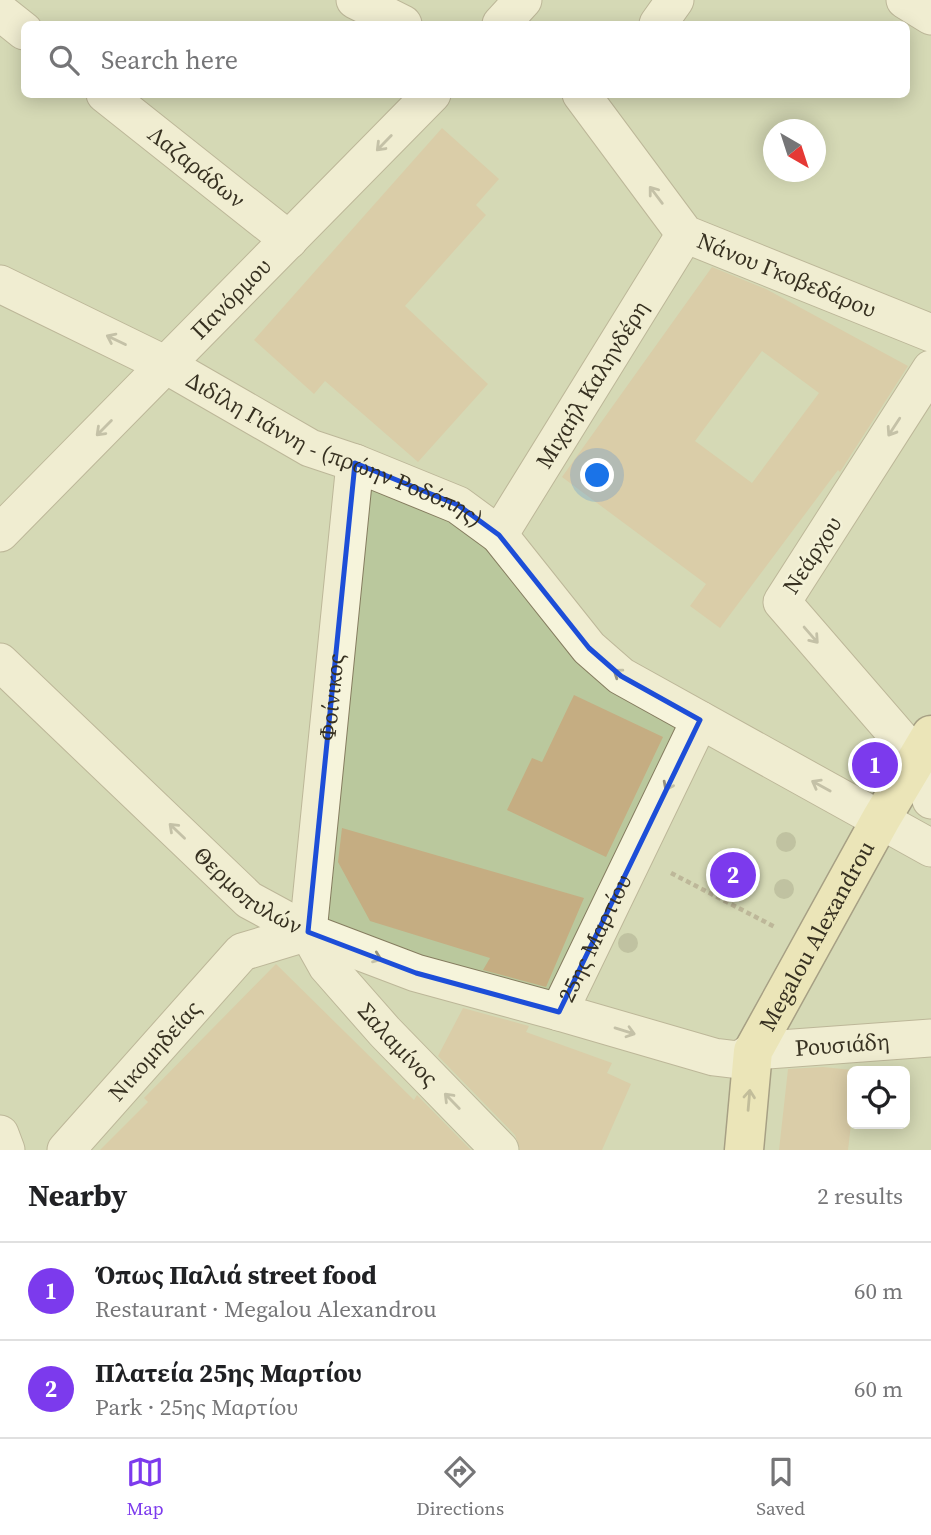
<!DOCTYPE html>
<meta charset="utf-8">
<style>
body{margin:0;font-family:"Source Serif 4",serif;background:#f2f2f2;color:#202124}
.controls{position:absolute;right:21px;bottom:21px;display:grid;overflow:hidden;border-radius:10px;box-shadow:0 4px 18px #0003}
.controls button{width:63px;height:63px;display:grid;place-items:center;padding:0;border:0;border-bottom:2px solid #e0e0e0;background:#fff;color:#202124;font:35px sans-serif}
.compass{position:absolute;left:763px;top:119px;width:63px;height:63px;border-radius:50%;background:#fff;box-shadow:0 4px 18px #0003;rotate:141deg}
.you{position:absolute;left:598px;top:476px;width:24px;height:24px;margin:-18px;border:5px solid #fff;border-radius:50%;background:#1a73e8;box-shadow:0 0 0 10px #1a73e833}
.badge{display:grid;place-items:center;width:46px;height:46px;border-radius:50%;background:#7c3aed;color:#fff;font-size:23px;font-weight:700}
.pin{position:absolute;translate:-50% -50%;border:4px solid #fff;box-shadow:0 2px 7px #0006}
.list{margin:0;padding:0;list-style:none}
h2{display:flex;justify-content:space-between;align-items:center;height:91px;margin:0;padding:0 28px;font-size:30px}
h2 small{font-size:23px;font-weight:400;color:#757577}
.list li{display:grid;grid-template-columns:46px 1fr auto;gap:21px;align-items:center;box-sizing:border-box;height:98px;padding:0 28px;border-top:2px solid #e0e0e0}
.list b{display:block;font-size:26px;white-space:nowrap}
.list p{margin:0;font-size:23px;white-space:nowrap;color:#757577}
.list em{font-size:23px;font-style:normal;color:#757577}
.icon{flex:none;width:38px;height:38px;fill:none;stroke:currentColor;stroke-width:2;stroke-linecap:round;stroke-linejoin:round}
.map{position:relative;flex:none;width:931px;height:1150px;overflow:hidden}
.search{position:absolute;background:#fff;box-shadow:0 4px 18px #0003;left:21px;right:21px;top:21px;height:77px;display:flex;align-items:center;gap:18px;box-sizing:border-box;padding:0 24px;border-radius:10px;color:#757577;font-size:26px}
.sheet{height:287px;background:#fff}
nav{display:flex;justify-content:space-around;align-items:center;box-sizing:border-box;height:98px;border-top:2px solid #e0e0e0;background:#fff;font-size:19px;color:#757577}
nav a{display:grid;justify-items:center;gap:4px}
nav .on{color:#7c3aed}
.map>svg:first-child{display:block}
.green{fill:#bac89d;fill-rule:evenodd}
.building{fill:#c5ad82;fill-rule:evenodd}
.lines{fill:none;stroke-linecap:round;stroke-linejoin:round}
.minor-casing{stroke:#857c5f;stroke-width:39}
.primary-casing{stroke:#544932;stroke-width:41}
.path{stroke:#857c5f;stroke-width:4.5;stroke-dasharray:5 3.5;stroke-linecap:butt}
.minor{stroke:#f6f4db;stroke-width:37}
.primary{stroke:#eae3a4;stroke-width:38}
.tree{fill:#8c9671}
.oneway{stroke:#96927e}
.oneway2{stroke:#908a62}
.marked{fill:none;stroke:#1d4ed8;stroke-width:5;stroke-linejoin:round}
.labels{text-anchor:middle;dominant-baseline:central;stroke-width:5;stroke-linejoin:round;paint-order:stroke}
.street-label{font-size:23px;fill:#373121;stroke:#f3f1d7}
</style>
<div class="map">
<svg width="931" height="1150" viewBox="0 0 931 1150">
<rect width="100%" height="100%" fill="#ebe8c8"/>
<path class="green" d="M0,0H931V1150H0ZM24,24H906V94H24ZM774,130H816V172H774ZM852,1071H905V1124H852Z"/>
<path class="building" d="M442,128L499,179L476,205L486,215L405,306L488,384L418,462L325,381L314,394L254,340Z
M712,267L766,289L908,366L840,472L838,470L720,628L690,606L706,584L562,477ZM762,351L819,393L752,483L695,441Z
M574,695L663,737L606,857L507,810L532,758L542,762Z
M342,828L584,898L546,987L483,970L490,958L370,921L338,862Z
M276,964L414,1100L417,1095L471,1150H100L148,1102L144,1098Z
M463,1008L529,1026L526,1032L612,1063L607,1073L631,1084L602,1150H520L515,1135L438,1056Z
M823,1067L852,1070V1116L848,1150H779L788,1069Z"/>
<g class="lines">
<defs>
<g id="minor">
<path d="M355,0L403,24"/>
<path d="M905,0L931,16"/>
<path d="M0,12L24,31"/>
<path d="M501,24L523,0"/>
<path d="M658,24L675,0"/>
<path id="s1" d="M105,94L289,240"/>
<path id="s2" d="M581,94L685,234L931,333"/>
<path id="s3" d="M0,284L166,365L310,448L355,463L458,505L499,535L589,648L621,676L931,848"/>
<path d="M931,369L782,602L917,758L931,800"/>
<path id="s4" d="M0,533L432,94"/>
<path id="s5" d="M499,535L685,234"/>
<path id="s6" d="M0,662L249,900L308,932L416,973L559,1012L714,1057L739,1060L753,1051L931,1038"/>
<path id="s7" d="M308,932L355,463"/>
<path id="s8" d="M308,932L327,966L385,1032L500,1150"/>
<path id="s9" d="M559,1012L700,720"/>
<path d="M0,1134L6,1150"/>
<path id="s10" d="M66,1150L242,952L308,932"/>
</g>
<g id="primary">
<path id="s11" d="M744,1150L753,1051L881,819L931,735"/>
</g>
</defs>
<use href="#minor" class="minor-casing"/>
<use href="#primary" class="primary-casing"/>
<path class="path" d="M671,873L775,927"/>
<use href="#minor" class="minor"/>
<use href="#primary" class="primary"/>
</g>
<g class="tree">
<circle cx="786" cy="842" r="10"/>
<circle cx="784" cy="889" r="10"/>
<circle cx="628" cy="943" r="10"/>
</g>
<defs><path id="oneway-shaft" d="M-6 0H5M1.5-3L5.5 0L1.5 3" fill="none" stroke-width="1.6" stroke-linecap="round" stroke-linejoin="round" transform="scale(1.75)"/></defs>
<g class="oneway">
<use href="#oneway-shaft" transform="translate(384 143) rotate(134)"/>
<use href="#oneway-shaft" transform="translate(656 195) rotate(-127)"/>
<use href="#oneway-shaft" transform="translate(116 340) rotate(-154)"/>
<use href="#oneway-shaft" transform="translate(894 427) rotate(123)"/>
<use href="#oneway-shaft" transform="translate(104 428) rotate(135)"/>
<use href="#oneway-shaft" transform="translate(811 635) rotate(49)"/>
<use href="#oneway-shaft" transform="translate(622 676) rotate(-145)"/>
<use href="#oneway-shaft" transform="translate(670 781) rotate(116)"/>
<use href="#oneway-shaft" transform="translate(821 786) rotate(-151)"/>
<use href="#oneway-shaft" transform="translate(177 831) rotate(-136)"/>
<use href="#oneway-shaft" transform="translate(372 956) rotate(21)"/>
<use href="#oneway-shaft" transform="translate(625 1031) rotate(17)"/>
<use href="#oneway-shaft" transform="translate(452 1101) rotate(-134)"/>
</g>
<use class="oneway2" href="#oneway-shaft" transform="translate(749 1100) rotate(-85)"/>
<path d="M0 0H931V1150H0ZM355,463L458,505L499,535L589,648L621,676L700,720L559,1012L416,973L308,932Z" fill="#ebe8c8" fill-opacity=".55" fill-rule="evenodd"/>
<path class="marked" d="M355,463L458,505L499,535L589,648L621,676L700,720L559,1012L416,973L308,932Z"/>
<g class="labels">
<g class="street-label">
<text stroke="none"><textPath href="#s1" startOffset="117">Λαζαράδων</textPath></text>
<text stroke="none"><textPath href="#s2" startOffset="284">Νάνου Γκοβεδάρου</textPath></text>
<text stroke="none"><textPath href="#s4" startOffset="329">Πανόρμου</textPath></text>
<text stroke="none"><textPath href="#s5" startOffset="177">Μιχαήλ Καληνδέρη</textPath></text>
<text stroke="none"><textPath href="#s3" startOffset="374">Διδίλη Γιάννη - (πρώην Ροδόπης)</textPath></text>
<text transform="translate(812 555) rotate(-57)">Νεάρχου</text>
<text stroke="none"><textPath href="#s7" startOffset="236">Φοίνικος</textPath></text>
<text stroke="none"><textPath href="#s6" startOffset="338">Θερμοπυλών</textPath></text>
<text stroke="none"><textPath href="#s11" startOffset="231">Megalou Alexandrou</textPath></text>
<text stroke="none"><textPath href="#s9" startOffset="82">25ης Μαρτίου</textPath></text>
<text stroke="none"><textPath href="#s6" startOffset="968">Ρουσιάδη</textPath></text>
<text stroke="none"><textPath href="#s8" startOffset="145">Σαλαμίνος</textPath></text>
<text stroke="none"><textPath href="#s10" startOffset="133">Νικομηδείας</textPath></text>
</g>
</g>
</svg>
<div class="controls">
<button><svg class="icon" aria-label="locate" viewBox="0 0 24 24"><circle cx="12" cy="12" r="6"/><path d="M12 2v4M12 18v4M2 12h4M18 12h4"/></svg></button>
</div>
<svg class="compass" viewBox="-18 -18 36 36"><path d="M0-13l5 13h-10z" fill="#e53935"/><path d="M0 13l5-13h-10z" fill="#757577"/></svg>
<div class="you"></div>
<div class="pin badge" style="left:875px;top:765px">1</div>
<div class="pin badge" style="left:733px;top:875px">2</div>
<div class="search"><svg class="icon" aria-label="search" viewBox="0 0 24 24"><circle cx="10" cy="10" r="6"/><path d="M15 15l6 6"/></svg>Search here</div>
</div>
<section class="sheet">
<h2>Nearby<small>2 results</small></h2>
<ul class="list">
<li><span class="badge">1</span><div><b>Όπως Παλιά street food</b><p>Restaurant · Megalou Alexandrou</p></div><em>60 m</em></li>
<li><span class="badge">2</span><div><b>Πλατεία 25ης Μαρτίου</b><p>Park · 25ης Μαρτίου</p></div><em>60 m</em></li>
</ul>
</section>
<nav>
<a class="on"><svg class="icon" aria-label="map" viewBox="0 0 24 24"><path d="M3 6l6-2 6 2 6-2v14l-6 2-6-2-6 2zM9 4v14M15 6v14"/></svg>Map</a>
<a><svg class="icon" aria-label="directions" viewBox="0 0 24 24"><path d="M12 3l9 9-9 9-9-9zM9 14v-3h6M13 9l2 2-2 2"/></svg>Directions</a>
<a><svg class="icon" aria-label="saved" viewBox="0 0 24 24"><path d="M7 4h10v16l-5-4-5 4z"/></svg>Saved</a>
</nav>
